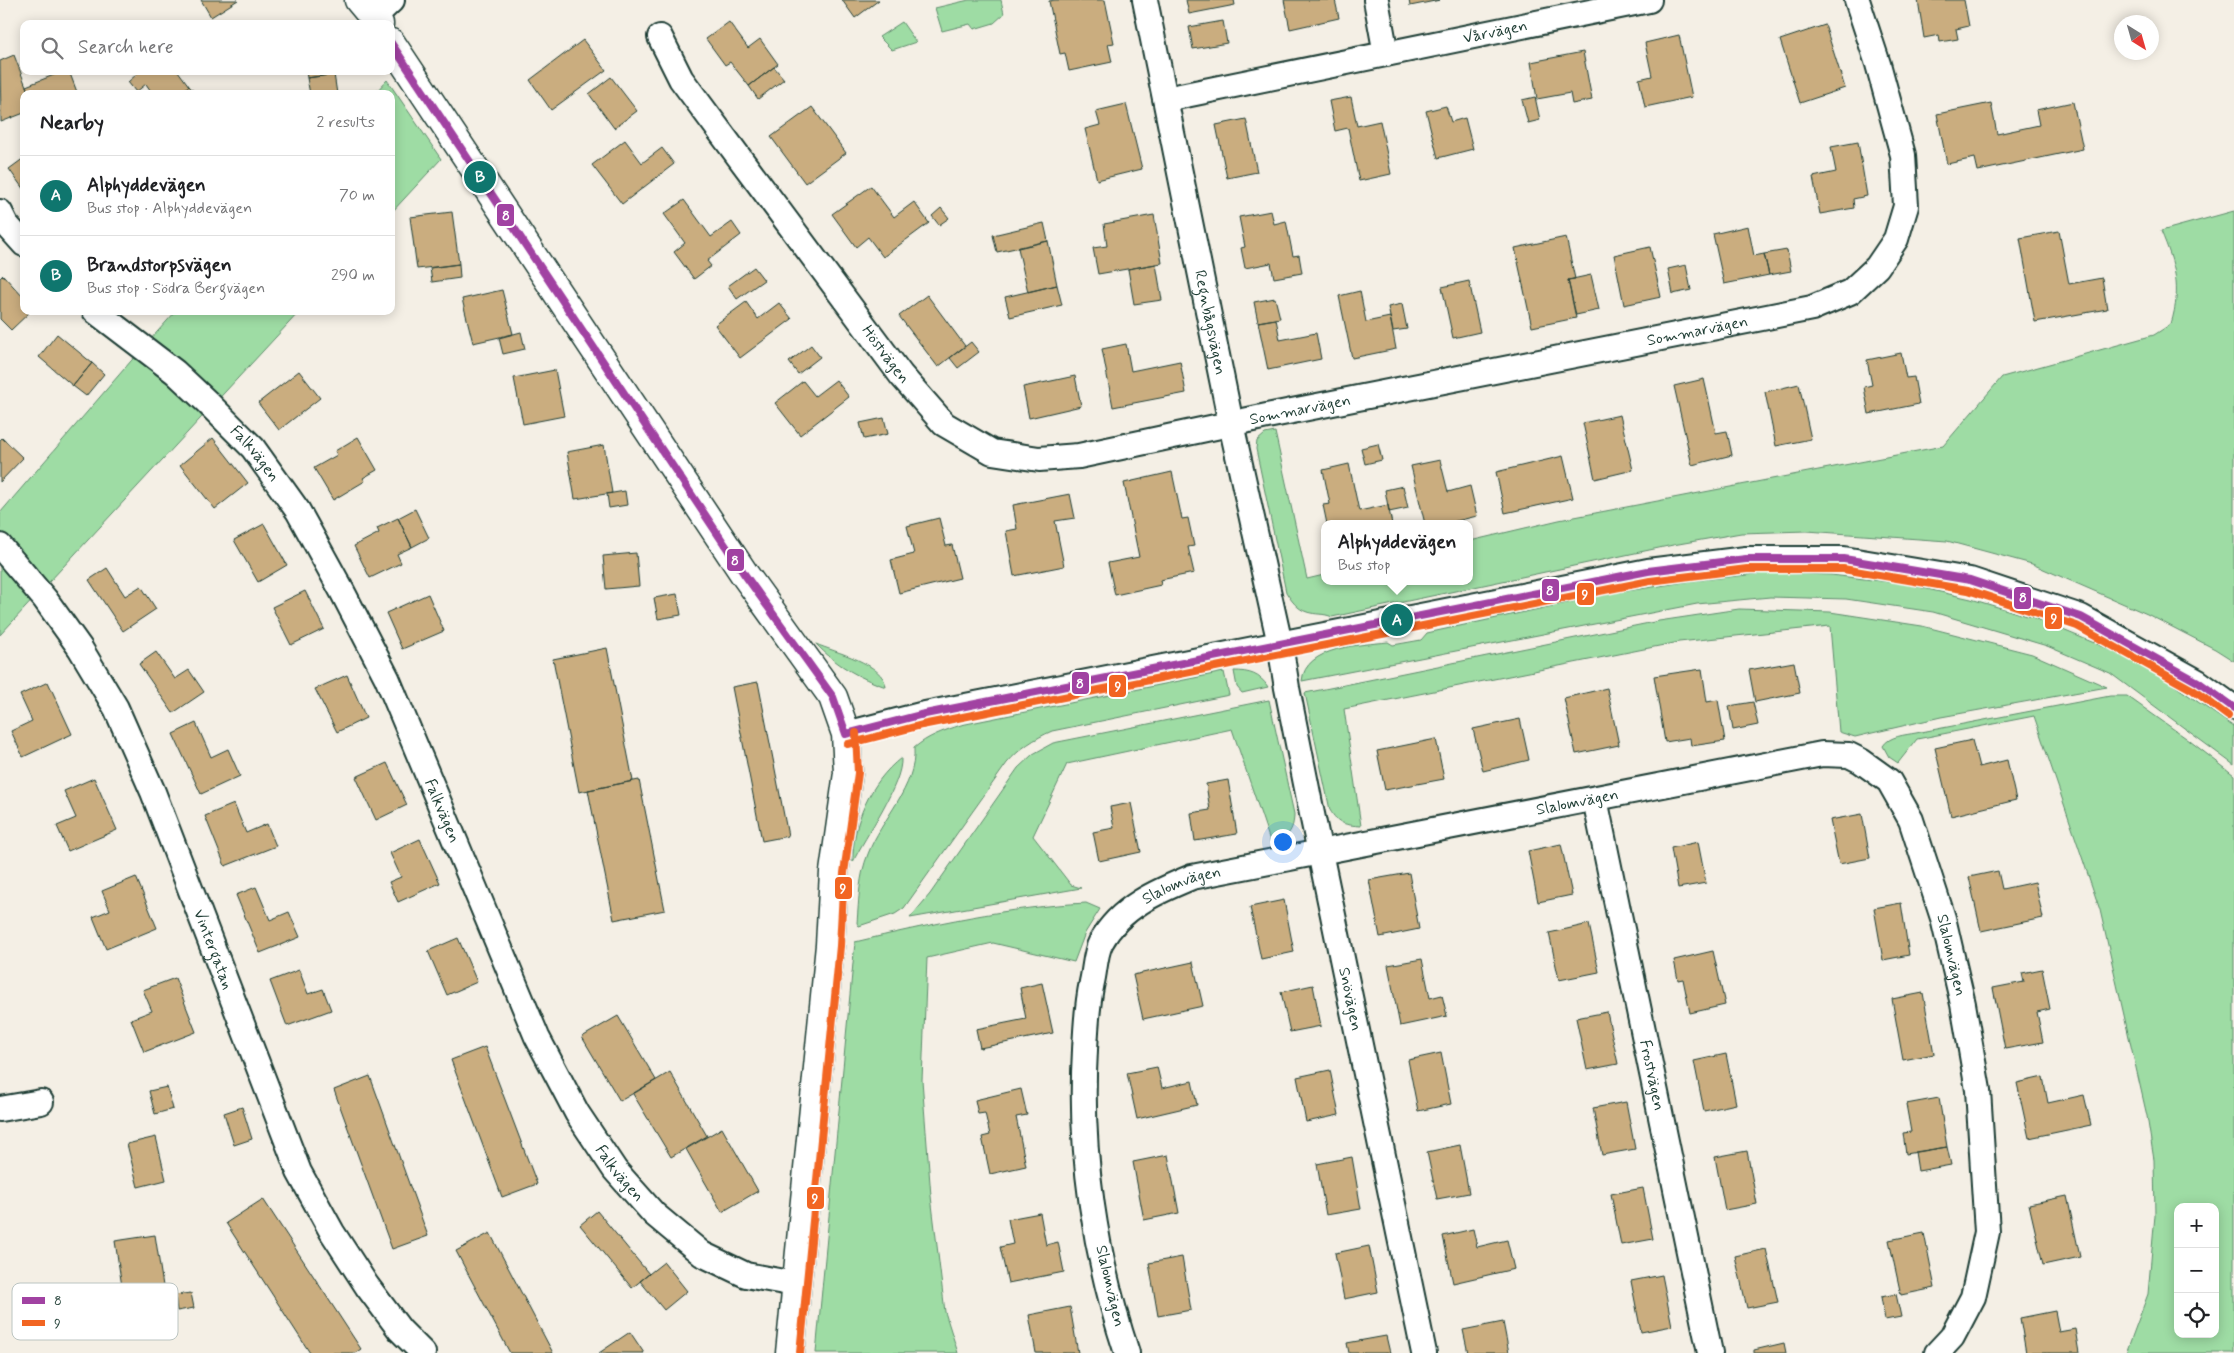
<!DOCTYPE html>
<meta charset="utf-8">
<style>
body{margin:0;font-family:Mynerve,sans-serif;background:#f6f6f6;color:#202124}
.controls{position:absolute;right:15px;bottom:15px;display:grid;overflow:hidden;border-radius:10px;box-shadow:0 2px 12px #0003}
.controls button{width:45px;height:45px;display:grid;place-items:center;padding:0;border:0;border-bottom:1px solid #e0e0e0;background:#fff;color:#202124;font:25px sans-serif}
.compass{position:absolute;left:2114px;top:15px;width:45px;height:45px;border-radius:50%;background:#fff;box-shadow:0 2px 12px #0003;rotate:143deg}
.you{position:absolute;left:1282px;top:841px;width:18px;height:18px;margin:-12px;border:4px solid #fff;border-radius:50%;background:#1a73e8;box-shadow:0 0 0 8px #1a73e833}
.badge{display:grid;place-items:center;width:32px;height:32px;border-radius:50%;background:#0f766e;color:#fff;font-size:16px;font-weight:700}
.pin{position:absolute;translate:-50% -50%;border:2px solid #fff;box-shadow:0 1px 5px #0006}
.popup{position:absolute;left:1321px;top:520px;width:152px;height:65px;box-sizing:border-box;display:grid;place-content:center;border-radius:10px;background:#fff;filter:drop-shadow(0 1px 4px #0005);font-size:16px;white-space:nowrap;color:#757577}
.popup b{font-size:19px;color:#202124}
.popup::after{content:'';position:absolute;left:50%;top:100%;margin-left:-10px;border:10px solid transparent;border-top-color:#fff}
.list{margin:0;padding:0;list-style:none}
h2{display:flex;justify-content:space-between;align-items:center;height:65px;margin:0;padding:0 20px;font-size:21px}
h2 small{font-size:16px;font-weight:400;color:#757577}
.list li{display:grid;grid-template-columns:32px 1fr auto;gap:15px;align-items:center;box-sizing:border-box;height:80px;padding:0 20px;border-top:1px solid #e0e0e0}
.list b{display:block;font-size:19px;white-space:nowrap}
.list p{margin:0;font-size:16px;white-space:nowrap;color:#757577}
.list em{font-size:16px;font-style:normal;color:#757577}
.icon{flex:none;width:28px;height:28px;fill:none;stroke:currentColor;stroke-width:2;stroke-linecap:round;stroke-linejoin:round}
.map{position:relative;flex:none;width:2234px;height:1353px;overflow:hidden}
.search{position:absolute;background:#fff;box-shadow:0 2px 12px #0003;left:20px;top:20px;width:375px;height:55px;display:flex;align-items:center;gap:12px;box-sizing:border-box;padding:0 18px;border-radius:10px;color:#757577;font-size:19px}
.panel{position:absolute;background:#fff;box-shadow:0 2px 12px #0003;left:20px;top:90px;width:375px;height:225px;border-radius:10px}
.map>svg:first-child{display:block}
.green{fill:#9edca4;stroke:#5e8c6c;fill-rule:evenodd}
.building{fill:#caad7f;stroke:#1f3d34}
.lines{fill:none;stroke-linecap:round;stroke-linejoin:round}
.minor-casing{stroke:#1f3d34;stroke-width:28}
.tertiary-casing{stroke:#1f3d34;stroke-width:31}
.minor{stroke:#fff;stroke-width:24}
.tertiary{stroke:#fff;stroke-width:28}
.bus-1-casing{stroke:#fff;stroke-width:11}
.bus-2-casing{stroke:#fff;stroke-width:11}
.bus-1{stroke:#a142a2;stroke-width:8}
.bus-2{stroke:#f26522;stroke-width:8}
.labels{text-anchor:middle;dominant-baseline:central;stroke-width:5;stroke-linejoin:round;paint-order:stroke}
.street-label{font-size:16px;fill:#1f3d34;stroke:#fff}
.key{fill:#fff;stroke:#bcc5c2;stroke-width:1}
.key-label{font-size:14px;fill:#1f3d34}
.line-badge{stroke:#fff;stroke-width:2}
.badge-label{font-size:14px;text-anchor:middle;font-weight:bold;fill:#fff}
</style>
<div class="map">
<svg width="2234" height="1353" viewBox="0 0 2234 1353">
<rect width="100%" height="100%" fill="#f4efe5"/>
<filter id="ink" filterUnits="userSpaceOnUse"><feTurbulence type="fractalNoise" baseFrequency=".02" numOctaves="2"/><feDisplacementMap in="SourceGraphic" scale="10" xChannelSelector="R" yChannelSelector="G"/><feConvolveMatrix kernelMatrix="1 2 1 2 8 2 1 2 1" color-interpolation-filters="sRGB"/></filter>
<g filter="url(#ink)">
<path class="green" d="M969,0H1001L1004,14L994,23L974,29L970,24L942,31L935,8Z
M902,22L916,42L892,50L879,37Z
M387,80L441,159L391,213V94H374Z
M2234,211V661L2215,649L2147,614L2032,564L1947,541L1807,531L1741,533L1673,545L1332,617C1324,613 1316,615 1307,612C1297,609 1291,600 1286,592L1256,449L1257,441L1265,434L1275,432L1307,579L1324,575V581H1470V541L1559,520L1943,446L2002,377L2154,335L2171,324C2182,287 2175,265 2161,231Z
M176,311H300L0,635V513L131,361Z
M1766,573L1831,575L1905,584L1971,599L2034,618L2104,647L2155,672L2234,727V765L2110,673L2047,646L1933,612L1846,599L1770,597L1697,604L1302,681C1305,646 1362,645 1388,642L1393,645L1421,640L1427,633L1614,593L1692,581Z
M1739,609L1830,612L1922,626L2032,654L2107,687L1941,717L1855,737L1839,732L1830,626L1679,642L1344,709L1361,826C1345,825 1338,824 1330,810L1305,693L1659,621Z
M816,644C834,652 884,663 886,687C859,678 836,665 816,644Z
M1234,671C1249,671 1260,674 1268,687L1242,693L1237,687Z
M1224,672L1229,695L1052,731C1034,739 1020,748 1007,763L904,908L895,914L859,926L857,923C859,899 859,876 868,854C881,819 917,787 914,748C928,736 943,731 961,725Z
M2110,696H2127L2186,738L2234,775V1353H2126L2148,1294L2155,1215L2154,1160L2147,1116L2100,910L2034,716L1917,739L1898,763L1889,757L1883,746C1889,736 1905,735 1916,733ZM2178,1207H2215V1334H2178Z
M1269,700L1294,814C1294,831 1287,839 1271,844L1232,729L1067,764L1033,836L1071,885L1081,888L910,918L930,894L1018,768L1033,754L1053,743Z
M901,758C903,784 865,836 853,862C852,824 870,782 901,758Z
M1086,903L1100,909L1085,933L1074,962L993,943L927,958L922,1080L931,1196L945,1312L958,1353H816L855,942C931,924 1009,907 1086,903Z"/>
<path class="building" d="M201,0H238L211,17Z
M842,0H879L855,18Z
M1055,0H1105L1114,43L1108,44L1112,62L1069,71L1065,53L1060,54L1049,1Z
M1186,0H1234L1235,5L1189,14Z
M1284,0H1335L1339,18L1290,29Z
M1409,0H1440L1410,6Z
M1918,0H1964L1969,26L1956,29L1958,39L1940,42L1939,35L1924,38Z
M1223,21L1227,43L1193,49L1189,27Z
M729,22L748,48L760,39L778,64L749,86L730,62L725,65L706,39Z
M1825,25L1845,88L1800,103L1780,40Z
M1679,35L1692,97L1645,107L1639,79L1652,76L1645,43Z
M583,40L606,70L551,110L530,80Z
M1583,52L1592,100L1572,104L1570,93L1537,99L1531,62Z
M14,55L29,94H24V113L1,122L0,61Z
M774,67L784,79L758,99L749,86Z
M64,71H69L77,92L72,94H29L26,86Z
M135,71H178L189,86L179,94H153L146,84L136,92L128,82L137,74Z
M306,71H345V73L307,78Z
M334,74L337,94H310L307,78Z
M611,77L637,111L614,128L589,94Z
M189,86L196,94H179Z
M1351,97L1357,126L1380,121L1391,174L1359,181L1348,128L1335,131L1329,101Z
M1535,97L1540,120L1528,123L1522,100Z
M2073,102L2083,149L1978,171L1975,158L1947,164L1937,114L1991,103L1997,134L2039,125L2036,110Z
M1126,104L1142,169L1097,180L1085,129L1100,125L1096,111Z
M1446,106L1451,122L1465,118L1473,149L1438,158L1426,111Z
M812,107L846,153L805,183L771,137Z
M1246,119L1257,172L1227,178L1216,125Z
M625,140L642,163L662,148L674,164L622,204L592,165Z
M1858,142L1867,196L1853,199L1854,208L1820,214L1813,177L1836,172L1831,147Z
M24,158V190L9,169Z
M871,186L894,217L914,202L929,223L883,257L868,237L856,247L832,214Z
M684,200L711,237L732,222L741,235L707,261L711,266L694,279L674,252L685,243L664,214Z
M941,208L949,218L939,225L932,216Z
M1271,211L1274,224L1286,221L1293,256L1299,255L1302,273L1274,278L1271,263L1245,268L1241,248L1245,247L1239,217Z
M452,212L459,264L417,269L410,217Z
M1154,215L1162,263L1098,274L1093,248L1107,246L1104,224Z
M1044,223L1048,241L997,252L993,235Z
M1748,226L1754,256L1764,254L1769,275L1724,284L1713,234Z
M2059,231L2069,284L2102,278L2107,309L2035,322L2020,238Z
M1566,237L1575,279L1568,280L1576,318L1532,327L1515,248Z
M1048,241L1057,285L1028,292L1018,248Z
M1650,247L1661,297L1624,305L1614,255Z
M1787,250L1791,271L1769,275L1764,254Z
M459,264L460,278L432,282L430,268Z
M1156,264L1162,300L1134,304L1128,269Z
M1686,265L1691,290L1673,294L1668,269Z
M754,267L764,280L737,299L728,286Z
M3,275L24,298V311H31L11,330L0,319V278Z
M1591,275L1599,310L1576,315L1568,280Z
M1469,281L1480,332L1453,338L1442,287Z
M1057,285L1062,305L1010,317L1005,297Z
M502,290L513,334L473,343L462,299Z
M1360,291L1366,322L1390,317L1396,349L1352,358L1339,296Z
M927,295L965,346L938,367L899,316Z
M1275,298L1280,318L1258,322L1254,302Z
M746,302L758,319L779,303L792,319L740,358L715,325Z
M1402,304L1407,329L1393,331L1388,307Z
M1276,319L1280,340L1316,333L1321,359L1268,370L1258,322Z
M521,332L525,349L503,354L499,338Z
M57,334L92,363L73,386L39,357Z
M971,342L979,352L958,368L950,358Z
M1126,344L1131,371L1180,361L1186,393L1113,407L1102,349Z
M811,345L820,357L798,374L789,362Z
M1901,353L1906,378L1914,377L1919,404L1869,414L1864,387L1872,385L1867,360Z
M92,363L104,374L86,396L73,386Z
M555,370L564,416L523,424L514,378Z
M299,371L320,398L279,430L258,403Z
M1075,376L1081,406L1029,418L1023,387Z
M1704,379L1716,433L1727,431L1732,455L1692,465L1674,386Z
M836,380L849,397L800,435L775,403L803,381L815,396Z
M1799,384L1811,439L1776,446L1765,392Z
M1620,415L1633,470L1595,479L1583,423Z
M884,418L888,434L864,439L860,423Z
M358,437L377,470L363,478L365,481L333,500L314,468L337,455L335,451Z
M2,438L23,458L0,482V440Z
M213,438L248,483L215,509L180,465Z
M1378,444L1382,460L1365,464L1361,448Z
M604,445L612,493L575,499L567,452Z
M1563,456L1573,498L1505,513L1496,472Z
M1440,460L1448,492L1470,486L1477,516L1444,524H1425L1411,466Z
M1349,464L1359,511L1388,505L1392,524H1327L1323,505L1330,504L1323,470Z
M1172,472L1182,519L1188,518L1194,546L1188,547L1194,573L1160,580L1161,585L1115,595L1108,563L1139,557L1124,483Z
M1403,486L1408,508L1389,512L1385,490Z
M625,491L627,505L609,508L607,494Z
M1070,494L1075,518L1055,521L1064,566L1014,576L1006,531L1017,529L1013,505Z
M415,509L429,538L412,547L398,518Z
M398,518L412,547L397,554L401,563L370,578L354,546L379,533L377,528Z
M939,518L946,546L952,545L960,578L899,593L891,560L914,554L907,526Z
M264,524L287,565L258,582L234,540Z
M636,553L639,586L606,589L603,556Z
M107,568L125,596L141,586L156,609L123,631L89,580Z
M305,591L324,629L291,645L272,607Z
M428,594L444,631L402,649L386,613Z
M677,594L681,615L658,619L654,598Z
M607,648L633,781L579,792L553,659Z
M156,652L175,679L189,670L204,692L173,713L139,664Z
M1794,662L1800,693L1755,702L1749,670Z
M1702,669L1707,702L1718,700L1725,741L1691,746L1690,738L1665,742L1654,676Z
M347,675L366,718L337,732L315,689Z
M48,682L72,734L23,757L11,731L32,721L20,695Z
M758,682L788,836L762,841L732,687Z
M1607,688L1619,745L1576,754L1564,698Z
M1753,702L1758,725L1733,730L1729,706Z
M1520,719L1529,760L1483,771L1473,729Z
M196,723L211,757L228,749L240,776L201,794L173,734Z
M1436,739L1444,779L1385,790L1377,751Z
M1972,740L1979,767L2007,760L2016,800L1951,816L1935,748Z
M387,763L407,805L376,820L356,777Z
M94,778L117,830L68,851L57,826L76,818L64,791Z
M639,780L665,910L614,920L588,790Z
M1228,780L1237,834L1195,841L1191,813L1210,810L1206,784Z
M1131,803L1141,852L1099,861L1093,832L1114,828L1110,807Z
M234,804L246,833L267,824L276,846L225,866L205,816Z
M1862,814L1870,858L1839,864L1830,820Z
M420,839L440,883L398,902L389,882L401,877L390,853Z
M1698,842L1706,883L1678,888L1671,848Z
M1561,844L1572,895L1538,902L1528,851Z
M1998,871L2002,889L2035,882L2043,918L1981,931L1969,877Z
M1409,873L1419,929L1380,937L1369,880Z
M136,877L157,928L106,949L93,917L110,910L102,891Z
M256,887L270,920L289,912L300,937L260,953L236,895Z
M1284,900L1294,952L1261,959L1250,907Z
M1901,903L1909,955L1883,960L1874,908Z
M1589,924L1599,972L1559,980L1549,933Z
M458,938L477,982L447,995L428,951Z
M1713,951L1725,1005L1690,1013L1683,979L1678,980L1674,960Z
M1422,959L1430,998L1442,995L1447,1016L1400,1026L1388,965Z
M1193,962L1203,1006L1143,1019L1133,975Z
M2042,969L2050,1009L2037,1012L2043,1042L2005,1049L1993,988L2024,982L2022,973Z
M299,970L308,994L323,989L331,1010L287,1026L270,981Z
M175,978L196,1032L144,1052L131,1019L152,1011L143,990Z
M1042,983L1053,1033L980,1048L976,1029L1026,1019L1020,988Z
M1313,985L1321,1026L1290,1032L1281,992Z
M1923,993L1934,1054L1903,1060L1892,999Z
M1607,1012L1618,1064L1587,1070L1576,1018Z
M618,1016L656,1080L620,1101L582,1037Z
M485,1047L537,1184L502,1197L451,1060Z
M1441,1053L1451,1104L1418,1111L1408,1060Z
M1726,1054L1736,1104L1704,1111L1694,1061Z
M1157,1067L1162,1088L1192,1081L1197,1105L1137,1119L1127,1073Z
M1330,1070L1339,1115L1306,1122L1297,1077Z
M670,1072L707,1136L671,1157L633,1094Z
M370,1076L428,1236L392,1249L334,1090Z
M2043,1077L2048,1103L2084,1095L2091,1125L2029,1138L2017,1083Z
M167,1087L173,1109L155,1114L149,1091Z
M1021,1089L1027,1115L1016,1117L1026,1166L990,1174L982,1137L990,1135L985,1113L978,1114L975,1100Z
M1939,1098L1947,1147L1906,1154L1903,1133L1911,1132L1906,1104Z
M1626,1102L1635,1149L1602,1155L1593,1108Z
M242,1107L252,1139L234,1145L224,1113Z
M722,1128L758,1191L722,1212L686,1149Z
M156,1137L166,1180L138,1187L127,1144Z
M1460,1145L1469,1193L1437,1199L1427,1152Z
M1947,1147L1951,1165L1918,1171L1915,1152Z
M1747,1151L1757,1204L1725,1210L1715,1157Z
M1168,1155L1179,1213L1144,1220L1133,1162Z
M1352,1157L1361,1209L1326,1215L1317,1164Z
M1643,1188L1653,1239L1621,1245L1611,1194Z
M2067,1196L2080,1257L2043,1265L2029,1204Z
M263,1199L361,1349L355,1353H310L226,1223Z
M597,1211L649,1274L632,1288L580,1225Z
M1040,1213L1046,1245L1058,1242L1064,1272L1008,1283L1000,1247L1013,1244L1008,1219Z
M1473,1229L1477,1247L1507,1240L1514,1269L1453,1283L1443,1236Z
M490,1233L553,1353H510L456,1251Z
M1924,1233L1935,1288L1901,1295L1889,1240Z
M155,1235L163,1286L123,1293L115,1241Z
M1369,1246L1378,1292L1344,1299L1335,1253Z
M1766,1249L1778,1302L1747,1308L1735,1256Z
M1182,1257L1191,1310L1158,1316L1149,1263Z
M664,1262L687,1291L664,1310L640,1281Z
M1662,1275L1672,1326L1641,1332L1631,1281Z
M191,1293L194,1308L177,1311L175,1295Z
M1896,1294L1901,1317L1885,1320L1881,1297Z
M1070,1307L1078,1353H1036L1029,1315Z
M2055,1311L2059,1332L2075,1329L2079,1353H2026L2020,1318Z
M1503,1322L1509,1353H1468L1463,1330Z
M630,1332L644,1353H599Z
M1386,1336L1390,1353H1349L1347,1343Z
M1784,1343L1786,1353H1754V1350Z"/>
<g class="lines">
<defs>
<g id="minor">
<path id="s1" d="M1145,0L1231,424L1280,644L1287,688L1312,814L1424,1353"/>
<path d="M1376,0L1386,54"/>
<path d="M374,17L392,0"/>
<path id="s2" d="M660,37L681,79L901,375L944,424L992,452L1039,459L1079,456L1267,416L1812,308L1850,292L1877,267L1896,239L1906,206L1903,155L1878,64L1857,0"/>
<path id="s3" d="M1166,99L1649,0"/>
<path d="M0,212L6,224L24,244"/>
<path id="s4" d="M95,311L175,372L207,402L253,448L298,511L342,591L387,678L537,1037L577,1113L615,1170L654,1214L702,1254L746,1275L795,1284"/>
<path id="s5" d="M0,546L45,599L80,648L116,708L153,792L299,1172L332,1232L367,1286L400,1330L423,1353"/>
<path d="M846,734L920,715L1648,571L1746,559H1844L1970,580L2081,617L2198,682L2234,708"/>
<path id="s6" d="M1595,799L1710,1353"/>
<path d="M0,1109L41,1102"/>
<path id="s7" d="M1127,1353C1095,1257 1079,1152 1085,1050C1086,1027 1087,1005 1092,982C1095,970 1095,953 1101,942C1120,907 1158,891 1192,877L1822,754L1849,755L1861,761L1889,781L1911,820L1943,918L1963,1004L1978,1090L1987,1232L1973,1297L1952,1337L1937,1353"/>
</g>
<path id="tertiary" d="M359,0L379,24
M391,43L745,575L833,697L846,734L848,773L834,872L830,945L790,1353"/>
</defs>
<use href="#minor" class="minor-casing"/>
<use href="#tertiary" class="tertiary-casing"/>
<use href="#minor" class="minor"/>
<use href="#tertiary" class="tertiary"/>
<defs>
<path id="bus-1" d="M391,43L745,575L833,697L846,734
M846,734L920,715L1648,571L1746,559H1844L1970,580L2081,617L2198,682L2234,708"/>
<path id="bus-2" d="M848,744L922,725L1650,581L1747,569H1843L1968,590L2077,626L2193,690L2228,716
M800,1353L840,946L844,873L858,773L856,733"/>
</defs>
<use href="#bus-1" class="bus-1-casing"/>
<use href="#bus-2" class="bus-2-casing"/>
<use href="#bus-1" class="bus-1"/>
<use href="#bus-2" class="bus-2"/>
</g>
</g>
<g class="labels">
<g class="street-label">
<text stroke="none"><textPath href="#s3" startOffset="336">Vårvägen</textPath></text>
<text stroke="none"><textPath href="#s1" startOffset="329">Regnbågsvägen</textPath></text>
<text stroke="none"><textPath href="#s2" startOffset="1255">Sommarvägen</textPath></text>
<text stroke="none"><textPath href="#s2" startOffset="390">Höstvägen</textPath></text>
<text stroke="none"><textPath href="#s2" startOffset="850">Sommarvägen</textPath></text>
<text stroke="none"><textPath href="#s4" startOffset="215">Falkvägen</textPath></text>
<text stroke="none"><textPath href="#s7" startOffset="924">Slalomvägen</textPath></text>
<text stroke="none"><textPath href="#s4" startOffset="620">Falkvägen</textPath></text>
<text stroke="none"><textPath href="#s7" startOffset="519">Slalomvägen</textPath></text>
<text stroke="none"><textPath href="#s5" startOffset="460">Vintergatan</textPath></text>
<text stroke="none"><textPath href="#s7" startOffset="1434">Slalomvägen</textPath></text>
<text stroke="none"><textPath href="#s1" startOffset="1020">Snövägen</textPath></text>
<text stroke="none"><textPath href="#s6" startOffset="282">Frostvägen</textPath></text>
<text stroke="none"><textPath href="#s4" startOffset="1025">Falkvägen</textPath></text>
<text transform="translate(1110 1286) rotate(77)">Slalomvägen</text>
</g>
</g>
<rect x="12" y="1283" width="166" height="57" rx="8" class="key"/>
<rect x="22" y="1297" width="23" height="7" fill="#a142a2"/>
<rect x="22" y="1320" width="23" height="6" fill="#f26522"/>
<g class="key-label">
<text x="54" y="1305">8</text>
<text x="54" y="1328">9</text>
</g>
<g class="line-badge">
<rect x="496" y="203" width="19" height="24" rx="5" fill="#a142a2"/>
<rect x="726" y="548" width="19" height="24" rx="5" fill="#a142a2"/>
<rect x="1541" y="578" width="19" height="24" rx="5" fill="#a142a2"/>
<rect x="1576" y="582" width="19" height="24" rx="5" fill="#f26522"/>
<rect x="2013" y="586" width="19" height="24" rx="5" fill="#a142a2"/>
<rect x="2044" y="606" width="19" height="24" rx="5" fill="#f26522"/>
<rect x="1071" y="671" width="19" height="24" rx="5" fill="#a142a2"/>
<rect x="1108" y="674" width="19" height="24" rx="5" fill="#f26522"/>
<rect x="834" y="876" width="19" height="24" rx="5" fill="#f26522"/>
<rect x="806" y="1186" width="19" height="24" rx="5" fill="#f26522"/>
</g>
<g class="badge-label">
<text x="506" y="220">8</text>
<text x="735" y="565">8</text>
<text x="1550" y="595">8</text>
<text x="1585" y="599">9</text>
<text x="2023" y="602">8</text>
<text x="2054" y="623">9</text>
<text x="1080" y="688">8</text>
<text x="1118" y="691">9</text>
<text x="843" y="893">9</text>
<text x="815" y="1203">9</text>
</g>
</svg>
<div class="controls">
<button>+</button>
<button>−</button>
<button><svg class="icon" aria-label="locate" viewBox="0 0 24 24"><circle cx="12" cy="12" r="6"/><path d="M12 2v4M12 18v4M2 12h4M18 12h4"/></svg></button>
</div>
<svg class="compass" viewBox="-18 -18 36 36"><path d="M0-13l5 13h-10z" fill="#e53935"/><path d="M0 13l5-13h-10z" fill="#757577"/></svg>
<div class="you"></div>
<div class="pin badge" style="left:1397px;top:620px">A</div>
<div class="popup"><b>Alphyddevägen</b>Bus stop</div>
<div class="pin badge" style="left:480px;top:177px">B</div>
<div class="search"><svg class="icon" aria-label="search" viewBox="0 0 24 24"><circle cx="10" cy="10" r="6"/><path d="M15 15l6 6"/></svg>Search here</div>
<section class="panel">
<h2>Nearby<small>2 results</small></h2>
<ul class="list">
<li><span class="badge">A</span><div><b>Alphyddevägen</b><p>Bus stop · Alphyddevägen</p></div><em>70 m</em></li>
<li><span class="badge">B</span><div><b>Brandstorpsvägen</b><p>Bus stop · Södra Bergvägen</p></div><em>290 m</em></li>
</ul>
</section>
</div>
